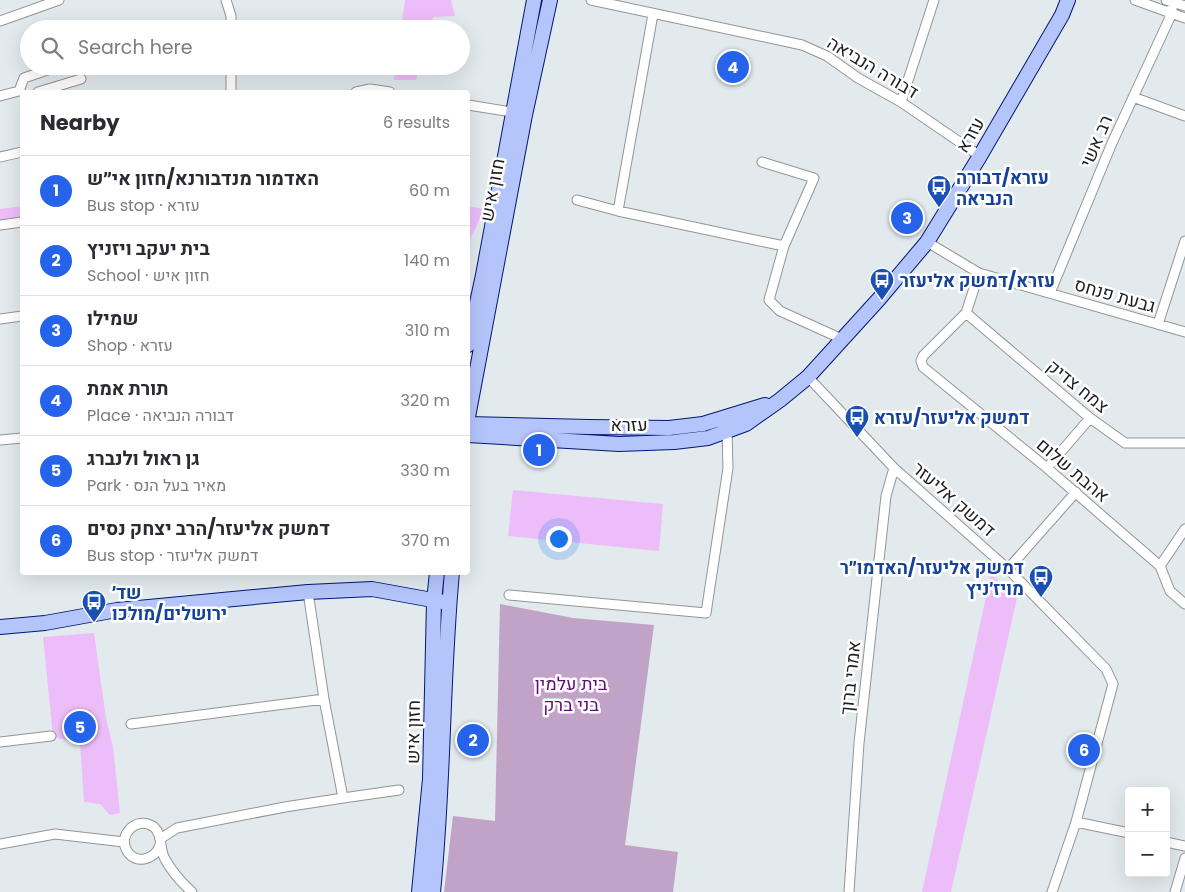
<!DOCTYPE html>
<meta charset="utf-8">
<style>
body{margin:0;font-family:Poppins,Heebo,sans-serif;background:#f7f7f7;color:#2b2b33}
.controls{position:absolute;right:15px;bottom:15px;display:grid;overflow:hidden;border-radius:5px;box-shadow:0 5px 20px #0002}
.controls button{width:45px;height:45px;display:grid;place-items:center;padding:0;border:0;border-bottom:1px solid #e1e1e2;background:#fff;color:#2b2b33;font:25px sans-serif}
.you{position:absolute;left:558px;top:538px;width:18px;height:18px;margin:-12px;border:4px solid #fff;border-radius:50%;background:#1a73e8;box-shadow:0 0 0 8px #1a73e833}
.badge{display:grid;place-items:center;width:32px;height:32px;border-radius:50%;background:#2563eb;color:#fff;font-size:16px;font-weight:700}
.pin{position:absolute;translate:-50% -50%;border:2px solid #fff;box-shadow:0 1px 5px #0006}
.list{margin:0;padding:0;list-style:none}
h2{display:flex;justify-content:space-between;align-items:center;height:65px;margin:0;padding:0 20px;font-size:21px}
h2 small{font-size:16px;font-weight:400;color:#7c7c81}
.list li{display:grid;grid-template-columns:32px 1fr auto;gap:15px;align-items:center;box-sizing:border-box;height:70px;padding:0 20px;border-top:1px solid #e1e1e2}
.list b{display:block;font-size:19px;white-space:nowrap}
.list p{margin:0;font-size:16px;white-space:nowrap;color:#7c7c81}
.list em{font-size:16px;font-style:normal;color:#7c7c81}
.icon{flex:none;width:28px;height:28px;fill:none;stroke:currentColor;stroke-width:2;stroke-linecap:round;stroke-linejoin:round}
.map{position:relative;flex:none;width:1185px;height:892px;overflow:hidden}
.search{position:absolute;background:#fff;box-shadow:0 5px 20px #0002;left:20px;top:20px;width:450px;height:55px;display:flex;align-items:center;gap:12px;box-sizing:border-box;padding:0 18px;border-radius:28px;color:#7c7c81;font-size:19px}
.panel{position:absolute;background:#fff;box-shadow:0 5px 20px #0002;left:20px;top:90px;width:450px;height:485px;border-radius:5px}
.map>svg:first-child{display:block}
.cemetery{fill:#c2a3c8}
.park{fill:#edbdfa}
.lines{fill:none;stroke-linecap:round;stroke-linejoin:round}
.street-casing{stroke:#949494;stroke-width:11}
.secondary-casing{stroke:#021875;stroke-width:16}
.street{stroke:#fff;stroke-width:9}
.secondary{stroke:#b4c5fb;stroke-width:14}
.labels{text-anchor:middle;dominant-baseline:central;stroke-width:5;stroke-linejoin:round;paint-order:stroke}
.street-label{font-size:18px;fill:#1d1d1d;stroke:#fff}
.transit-label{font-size:18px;font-weight:bold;fill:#164399;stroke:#fff;text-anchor:start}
.park-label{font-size:18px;fill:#64097d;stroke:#fff}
</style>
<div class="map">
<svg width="1185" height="892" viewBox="0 0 1185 892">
<rect width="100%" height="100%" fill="#e2eaee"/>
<path class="cemetery" d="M500,604L573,618L654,625L625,845L678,852L673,892H444L453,816L495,821Z"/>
<path class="park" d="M405,0H451L455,16L433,17L430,29H401Z
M396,66H420L416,80H394Z
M22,206V218L0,221V209Z
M468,206L484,209L471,238L468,260Z
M513,490L663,504L659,551L508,536Z
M991,574L1017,598L951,892H922Z
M94,633L106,718L113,747L120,813L110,815L100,804L84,802L80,743L65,740L53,737L43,637Z"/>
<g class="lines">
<defs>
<path id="street" d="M226,0L231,16V29
M591,0L802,45L827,56L858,78L901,102L980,156
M1135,0L1185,18
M1166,0L1185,6
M0,21L59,0
M231,66V92
M38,92L81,79
M356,92L370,89L390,92
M0,96L19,91L24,78L59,66
M1133,97L1185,116
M901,102L934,0
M468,105L518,113
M0,157L22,152
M762,162L814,178L784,246L769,300L780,311L842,339
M577,200L618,211L784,246
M618,211L653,14
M0,225L22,222
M927,242L979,273L1185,332
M979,273L966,313L923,356L921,361L923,367L1047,468L1160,566L1170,591L1185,604
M1050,293L1112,143L1172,13V2
M966,313L1090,418L1125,443H1185
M0,319L22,316
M1158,324L1185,241
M808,377L894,468L1008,569L1106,669L1113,684L1076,822L1052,892
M0,440L22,438
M1047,468L1090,418
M1160,566L1185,529
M1008,569L1076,492
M308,592L324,699L343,798
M509,595L706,613L728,468L727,431
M131,724L324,699
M0,742L51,736
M1076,822L1129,833
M160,839L177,828L285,807L343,798L399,790
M1166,842L1185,846
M0,844L55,834L124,842
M160,845C155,860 136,865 127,851C117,834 138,815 154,827C163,835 159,849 165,859C171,870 182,883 192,892
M849,892L859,743L886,496L894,468
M1175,892L1185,858"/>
<path id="secondary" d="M468,345L483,275L534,0
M468,417L525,115L550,0
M468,424L589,427L669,428L703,424L765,405
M468,435L619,444L674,442L708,438L746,424L780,400L808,377L879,299L927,242L980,156L1062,15L1068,0
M0,627L45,623L117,610L308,592L372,589L449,603
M419,892L430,779L434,601L437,572
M433,892C444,786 442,679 452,572"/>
</defs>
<use href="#street" class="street-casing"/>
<use href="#secondary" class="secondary-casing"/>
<use href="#street" class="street"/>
<use href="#secondary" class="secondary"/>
</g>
<defs>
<symbol id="bus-pin" viewBox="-11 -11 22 30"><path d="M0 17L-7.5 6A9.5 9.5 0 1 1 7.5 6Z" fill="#1a4fb4" stroke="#fff"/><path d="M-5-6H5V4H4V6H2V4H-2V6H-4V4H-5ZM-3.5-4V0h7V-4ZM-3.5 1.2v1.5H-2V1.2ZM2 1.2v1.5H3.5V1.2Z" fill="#fff"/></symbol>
</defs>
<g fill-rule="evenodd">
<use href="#bus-pin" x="925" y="173" width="28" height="38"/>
<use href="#bus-pin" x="868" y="266" width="28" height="38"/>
<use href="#bus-pin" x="843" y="403" width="28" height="38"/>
<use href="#bus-pin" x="1027" y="563" width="28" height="38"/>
<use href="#bus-pin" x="80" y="588" width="28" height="38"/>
</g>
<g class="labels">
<g class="street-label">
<text transform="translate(873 67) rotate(31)">דבורה הנביאה</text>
<text transform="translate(970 135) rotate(-59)">עזרא</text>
<text transform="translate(1096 141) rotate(-67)">רב אשי</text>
<text transform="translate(492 190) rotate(-79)">חזון איש</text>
<text transform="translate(1115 295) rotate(16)">גבעת פנחס</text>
<text transform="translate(1078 386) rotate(39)">צמח צדיק</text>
<text x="629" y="424">עזרא</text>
<text transform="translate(1073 470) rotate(40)">אהבת שלום</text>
<text transform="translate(954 499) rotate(41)">דמשק אליעזר</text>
<text transform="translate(850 678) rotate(-84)">אמרי ברוך</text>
<text transform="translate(413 732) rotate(-89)">חזון איש</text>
</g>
<g class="transit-label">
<text x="956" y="177">עזרא/דבורה<tspan x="956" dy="21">הנביאה</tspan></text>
<text x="900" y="280">עזרא/דמשק אליעזר</text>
<text x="874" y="417">דמשק אליעזר/עזרא</text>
<text x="1024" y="567" text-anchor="end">דמשק אליעזר/האדמו״ר<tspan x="1024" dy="21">מויז׳ניץ</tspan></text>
<text x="112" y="592">שד׳<tspan x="112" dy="21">ירושלים/מולכו</tspan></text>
</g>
<g class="park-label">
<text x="571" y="683">בית עלמין<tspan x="571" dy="21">בני ברק</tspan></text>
</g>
</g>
</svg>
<div class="controls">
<button>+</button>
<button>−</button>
</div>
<div class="you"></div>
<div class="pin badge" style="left:539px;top:450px">1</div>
<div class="pin badge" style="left:473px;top:740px">2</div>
<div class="pin badge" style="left:907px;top:218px">3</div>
<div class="pin badge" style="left:733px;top:67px">4</div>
<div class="pin badge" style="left:80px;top:727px">5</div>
<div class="pin badge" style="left:1084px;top:750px">6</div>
<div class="search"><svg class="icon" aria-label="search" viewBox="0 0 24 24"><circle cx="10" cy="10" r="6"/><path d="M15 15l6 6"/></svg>Search here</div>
<section class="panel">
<h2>Nearby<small>6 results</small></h2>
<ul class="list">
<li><span class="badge">1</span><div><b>האדמור מנדבורנא/חזון אי״ש</b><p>Bus stop · עזרא</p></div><em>60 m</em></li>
<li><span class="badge">2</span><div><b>בית יעקב ויזניץ</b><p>School · חזון איש</p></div><em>140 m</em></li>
<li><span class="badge">3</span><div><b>שמילו</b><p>Shop · עזרא</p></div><em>310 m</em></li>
<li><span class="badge">4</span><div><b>תורת אמת</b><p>Place · דבורה הנביאה</p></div><em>320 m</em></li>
<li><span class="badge">5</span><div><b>גן ראול ולנברג</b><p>Park · מאיר בעל הנס</p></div><em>330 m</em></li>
<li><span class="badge">6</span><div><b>דמשק אליעזר/הרב יצחק נסים</b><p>Bus stop · דמשק אליעזר</p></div><em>370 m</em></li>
</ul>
</section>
</div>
